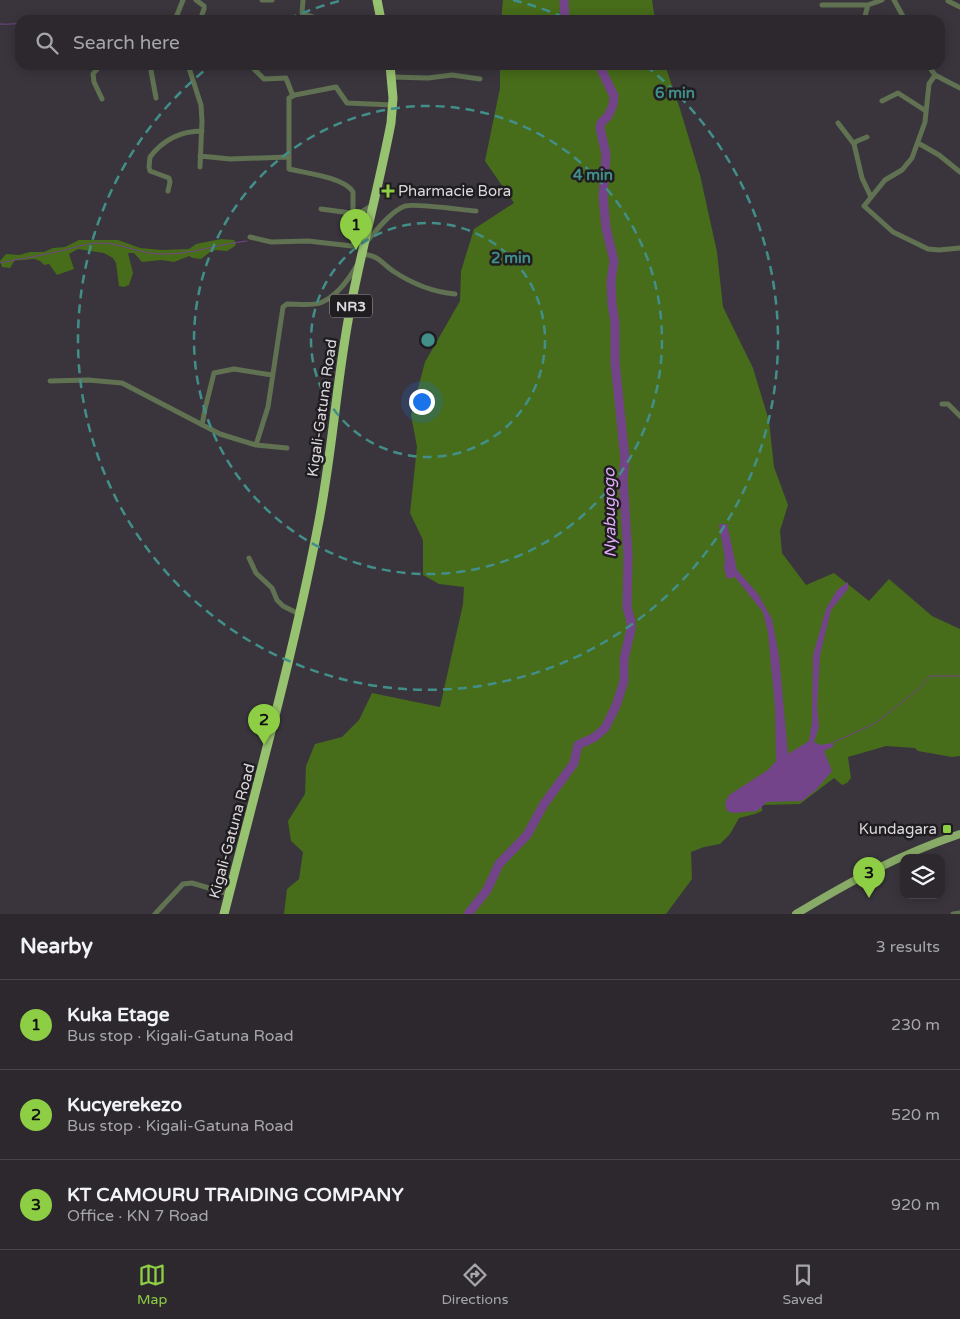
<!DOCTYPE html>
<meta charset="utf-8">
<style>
body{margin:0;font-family:"Varela Round",sans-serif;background:#38343a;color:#f1f3f6}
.controls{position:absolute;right:15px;bottom:15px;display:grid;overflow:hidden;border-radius:10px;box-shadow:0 2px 12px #0003}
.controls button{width:45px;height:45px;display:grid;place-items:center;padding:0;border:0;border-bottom:1px solid #48444a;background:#2c282e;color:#f1f3f6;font:25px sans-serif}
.you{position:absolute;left:421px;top:401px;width:18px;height:18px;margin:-12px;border:4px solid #fff;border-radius:50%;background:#1a73e8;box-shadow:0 0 0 8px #1a73e833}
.badge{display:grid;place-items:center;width:32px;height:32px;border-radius:50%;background:#8dce44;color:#111;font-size:16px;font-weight:700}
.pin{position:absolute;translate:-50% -41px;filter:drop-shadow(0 1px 2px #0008)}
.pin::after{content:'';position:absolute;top:26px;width:18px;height:15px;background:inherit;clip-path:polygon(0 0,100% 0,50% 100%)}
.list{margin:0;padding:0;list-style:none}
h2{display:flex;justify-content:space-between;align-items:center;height:65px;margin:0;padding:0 20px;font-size:21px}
h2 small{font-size:16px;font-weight:400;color:#a6a6aa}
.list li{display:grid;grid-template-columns:32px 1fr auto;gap:15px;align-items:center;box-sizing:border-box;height:90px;padding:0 20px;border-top:1px solid #48444a}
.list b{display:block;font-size:19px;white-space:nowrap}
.list p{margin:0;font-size:16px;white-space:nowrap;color:#a6a6aa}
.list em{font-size:16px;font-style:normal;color:#a6a6aa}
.icon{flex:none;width:28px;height:28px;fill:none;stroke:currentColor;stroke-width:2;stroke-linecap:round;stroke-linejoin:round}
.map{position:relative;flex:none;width:960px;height:914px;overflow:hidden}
.search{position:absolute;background:#2c282e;box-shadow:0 2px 12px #0003;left:15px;right:15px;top:15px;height:55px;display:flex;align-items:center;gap:12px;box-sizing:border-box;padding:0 18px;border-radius:15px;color:#a6a6aa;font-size:19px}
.sheet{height:335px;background:#2c282e}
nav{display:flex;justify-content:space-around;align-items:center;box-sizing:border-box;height:70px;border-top:1px solid #48444a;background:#2c282e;font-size:14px;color:#a6a6aa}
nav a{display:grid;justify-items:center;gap:2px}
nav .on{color:#8dce44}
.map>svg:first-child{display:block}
.green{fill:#476c1a}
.water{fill:#74448a}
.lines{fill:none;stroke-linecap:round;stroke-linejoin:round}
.stream{stroke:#74448a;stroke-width:1}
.river{stroke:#74448a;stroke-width:9}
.street{stroke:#607251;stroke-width:5}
.primary{stroke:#88ab67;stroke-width:8}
.highway{stroke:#97c26f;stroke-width:9}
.ring{fill:none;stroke:#428f8a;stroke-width:2.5;stroke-dasharray:9 6}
.poi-dot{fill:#8dce44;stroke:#201d21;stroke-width:2}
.labels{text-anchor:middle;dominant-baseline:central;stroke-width:5;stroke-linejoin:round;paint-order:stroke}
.shield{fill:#201d21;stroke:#a4a1a5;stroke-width:1}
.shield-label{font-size:14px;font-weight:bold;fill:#dcd9de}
.poi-label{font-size:15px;fill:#dcd9de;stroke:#201d21;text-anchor:start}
.street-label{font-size:15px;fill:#dcd9de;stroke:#201d21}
.water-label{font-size:16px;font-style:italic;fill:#e2adfb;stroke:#201d21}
.centre{fill:#428f8a;stroke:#201d21;stroke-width:2.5}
.ring-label{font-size:15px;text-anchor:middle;font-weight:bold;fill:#428f8a;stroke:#201d21;stroke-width:5;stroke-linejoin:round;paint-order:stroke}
</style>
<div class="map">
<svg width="960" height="914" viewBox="0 0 960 914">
<rect width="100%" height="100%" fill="#3a353d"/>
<path class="green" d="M503,0H652L655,20H501Z
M500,65H665L680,109L700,175L717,252L723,307L753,368L769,421L774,467L788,505L780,531L782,553L806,585L834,573L869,601L889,579L932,616L960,629V756L952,757L918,751L915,748L886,746L848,757L851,778L847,783L842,785L834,778L800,804L762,805V811L755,814L739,818L730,834L720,844L704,847L691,852L692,879L666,914H284L287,889L299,879L303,852L291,841L288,821L305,794L306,766L315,744L342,737L359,720L372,693L440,707L463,604L464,587L439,584L423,575V540L410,513L417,447L411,415L425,362L460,301L461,271L474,229L514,203L485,161L500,88Z
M221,239L234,240L236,243L235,246L227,251L216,250L210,252L201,259L193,258L189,256L174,262L162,260L142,262L134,253H128L133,273L129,285L124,287L119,286L116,263L113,258L104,253L78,249L69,254L74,269L57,275L49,264L44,265C35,254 27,262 15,260L10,268L2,267L0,261L6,254L19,255L30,252H44L53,248L65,247L79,240H118L140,248L162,250L189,249L196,244Z"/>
<path class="water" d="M719,524H727L737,570L758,594L772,619L779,656L788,754L809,741L812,722L813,655L826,609L837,590L848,582V589L831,610L820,655L817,707L819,727L814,742L820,745L832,743L834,746L824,751L832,771L816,790L802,801L767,802L757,811L733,813L727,811L725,803L729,795L768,770L776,761L775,707L768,633L763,612L735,577L727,579L724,568L725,559Z"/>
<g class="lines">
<path class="stream" d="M0,24C8,25 13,23 20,24
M0,263C19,259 38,256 56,252C71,249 85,243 101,243C121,243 140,254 161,254C190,255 219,244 247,241
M832,743L874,724L918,690L930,676H960"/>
<path class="river" d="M564,0L565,20
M468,914L487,890L499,864L527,835L544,804L574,763L578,745L595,737L605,728L616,706L624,681V659L631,629V622L627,607L628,555L623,479L625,459L615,362V322L612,304L611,281L614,261L606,228L603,197L606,154L600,128L601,123L608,116L613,105L614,96L599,65"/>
<path class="street" d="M196,0L204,6V9L200,20
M262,0H272
M303,0L302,13L322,20
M894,0L905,20
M948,1L960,7
M822,5H868L882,0
M175,20L183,0
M859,20L865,16L868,5
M150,65L156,98
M188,65L201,105L202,121L200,167
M247,65L251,66L264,79L286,78L293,96
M928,65L935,75L960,88
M935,75L929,84L925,122L912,158L902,170L885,180L864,206L893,232L928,249L939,250L960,248
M392,77L428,78L452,75L480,79
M102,99L94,82L93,74L98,68L104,65
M882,101L898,93L926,111
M838,123L854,144
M867,137L857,141L854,144L862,178L871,197
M918,143L939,155L960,172
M200,156L230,159L289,157
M168,191L170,182L169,178L150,171L149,167L150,157C163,140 180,131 202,131
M321,209L358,214L373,205
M353,214V192C344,177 305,173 289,169V98L295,95L336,87L347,103L393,105
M250,237L271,242L308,241L352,246L354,244L362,212
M367,241C377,230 390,212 405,206C415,203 462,210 476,211
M362,256L363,254C381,257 379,261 393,271C411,283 433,292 455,294
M50,381L88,380L122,383L220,434L256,445L268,407L283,307L287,304C297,304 311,306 320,303C336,297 349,279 357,265
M942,404H948L960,416
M202,425L205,409L214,373L234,369L272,375
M256,445L287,448
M249,558L256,573L272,588L277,600L283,606L299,614
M155,914L183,884L192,883L229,894
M953,914L960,913"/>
<path class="primary" d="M796,914C851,881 898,855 960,834"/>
<path class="highway" d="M377,0L381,20
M224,914C256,787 292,660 317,531C332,458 336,383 350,310C362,247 379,186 391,123L393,98L390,65"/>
</g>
<g class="ring">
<circle cx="428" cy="340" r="117"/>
<circle cx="428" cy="340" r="234"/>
<path d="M288 19A350 350 0 0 1 343 0M513 0A350 350 0 0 1 568 19M646 66A350 350 0 1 1 210 66"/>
</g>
<g class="poi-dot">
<path d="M385.5 183.5h5v5h5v5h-5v5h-5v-5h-5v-5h5z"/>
<rect x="942" y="824" width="10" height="10" rx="2.5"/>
</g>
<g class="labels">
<rect class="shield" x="330" y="294.5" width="42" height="23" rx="4"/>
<g class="shield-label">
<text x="351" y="306">NR3</text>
</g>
<g class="poi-label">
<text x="398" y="191">Pharmacie Bora</text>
<text x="937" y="829" text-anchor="end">Kundagara</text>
</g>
<g class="street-label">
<text transform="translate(322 408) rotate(-82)">Kigali-Gatuna Road</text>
<text transform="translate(232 831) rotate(-75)">Kigali-Gatuna Road</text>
</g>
<g class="water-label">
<text transform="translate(610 513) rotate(-91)">Nyabugogo</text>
</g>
</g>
<circle cx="428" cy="340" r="8" class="centre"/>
<g class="ring-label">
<text x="675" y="98">6 min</text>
<text x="593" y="180">4 min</text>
<text x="511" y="263">2 min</text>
</g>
</svg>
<div class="controls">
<button><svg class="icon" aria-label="layers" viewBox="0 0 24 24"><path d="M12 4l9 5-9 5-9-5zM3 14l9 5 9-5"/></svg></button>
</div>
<div class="you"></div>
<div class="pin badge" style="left:356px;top:250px">1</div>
<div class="pin badge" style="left:264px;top:745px">2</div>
<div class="pin badge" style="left:869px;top:898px">3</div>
<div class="search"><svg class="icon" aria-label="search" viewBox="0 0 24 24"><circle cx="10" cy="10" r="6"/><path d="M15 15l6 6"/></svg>Search here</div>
</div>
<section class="sheet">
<h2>Nearby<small>3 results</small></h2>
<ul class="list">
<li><span class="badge">1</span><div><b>Kuka Etage</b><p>Bus stop · Kigali-Gatuna Road</p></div><em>230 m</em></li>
<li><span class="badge">2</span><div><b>Kucyerekezo</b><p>Bus stop · Kigali-Gatuna Road</p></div><em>520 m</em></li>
<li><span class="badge">3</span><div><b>KT CAMOURU TRAIDING COMPANY</b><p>Office · KN 7 Road</p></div><em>920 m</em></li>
</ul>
</section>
<nav>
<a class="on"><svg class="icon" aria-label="map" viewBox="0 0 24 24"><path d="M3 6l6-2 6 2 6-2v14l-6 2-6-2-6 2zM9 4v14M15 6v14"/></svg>Map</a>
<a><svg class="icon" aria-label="directions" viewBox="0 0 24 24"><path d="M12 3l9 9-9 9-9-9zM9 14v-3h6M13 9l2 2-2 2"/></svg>Directions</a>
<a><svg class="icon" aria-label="saved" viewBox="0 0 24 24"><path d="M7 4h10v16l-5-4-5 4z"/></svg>Saved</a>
</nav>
